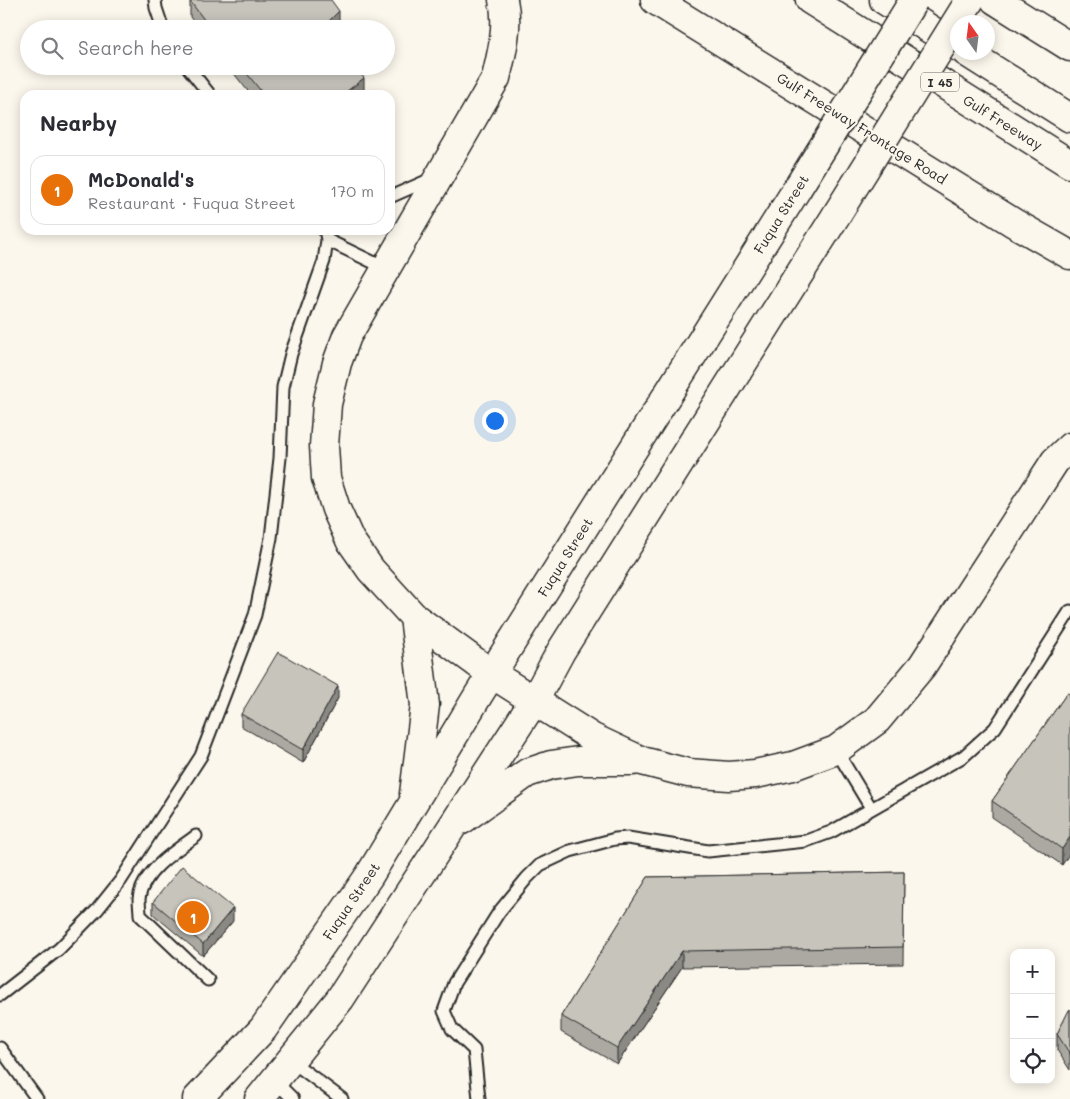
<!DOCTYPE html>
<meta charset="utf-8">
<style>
body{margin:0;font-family:Mali,sans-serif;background:#f7f7f7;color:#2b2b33}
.controls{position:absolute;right:15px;bottom:15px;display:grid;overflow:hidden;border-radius:10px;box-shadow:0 2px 12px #0003}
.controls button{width:45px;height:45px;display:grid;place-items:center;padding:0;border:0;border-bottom:1px solid #e1e1e2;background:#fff;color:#2b2b33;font:25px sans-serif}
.compass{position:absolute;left:950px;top:15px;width:45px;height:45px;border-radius:50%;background:#fff;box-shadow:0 2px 12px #0003;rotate:346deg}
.you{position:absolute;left:494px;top:420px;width:18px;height:18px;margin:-12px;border:4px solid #fff;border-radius:50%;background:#1a73e8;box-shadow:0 0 0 8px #1a73e833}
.badge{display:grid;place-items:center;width:32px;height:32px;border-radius:50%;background:#2563eb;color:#fff;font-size:16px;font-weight:700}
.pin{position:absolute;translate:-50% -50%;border:2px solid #fff;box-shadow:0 1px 5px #0006}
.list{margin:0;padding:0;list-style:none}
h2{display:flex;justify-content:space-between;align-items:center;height:65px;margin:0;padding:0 20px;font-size:21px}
h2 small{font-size:16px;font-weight:400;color:#7c7c81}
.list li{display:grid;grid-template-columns:32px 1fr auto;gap:15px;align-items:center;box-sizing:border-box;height:70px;margin:0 10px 10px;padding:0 10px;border:1px solid #e1e1e2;border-radius:15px}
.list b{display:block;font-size:19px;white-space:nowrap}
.list p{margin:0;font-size:16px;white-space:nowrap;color:#7c7c81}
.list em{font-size:16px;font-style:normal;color:#7c7c81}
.icon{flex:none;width:28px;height:28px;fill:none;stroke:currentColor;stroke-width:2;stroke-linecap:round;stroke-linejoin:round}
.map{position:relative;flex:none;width:1070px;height:1099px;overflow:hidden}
.search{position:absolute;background:#fff;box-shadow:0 2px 12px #0003;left:20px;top:20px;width:375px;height:55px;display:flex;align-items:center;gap:12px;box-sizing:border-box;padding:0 18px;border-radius:28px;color:#7c7c81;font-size:19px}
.panel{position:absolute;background:#fff;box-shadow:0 2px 12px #0003;left:20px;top:90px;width:375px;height:145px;border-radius:15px}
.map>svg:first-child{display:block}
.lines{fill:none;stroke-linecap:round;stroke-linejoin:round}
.lane-casing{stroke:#2b2b2b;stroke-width:15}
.secondary-casing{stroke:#2b2b2b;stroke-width:31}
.highway-casing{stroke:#2b2b2b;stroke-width:31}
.lane{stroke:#fbf7ec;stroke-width:11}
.secondary{stroke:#fbf7ec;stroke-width:28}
.highway{stroke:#fbf7ec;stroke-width:28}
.secondary-bridge-casing{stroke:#2b2b2b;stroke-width:31;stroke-linecap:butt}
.secondary-bridge{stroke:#fbf7ec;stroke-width:28}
.wall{fill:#aba9a2;stroke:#2b2b2b}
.shaded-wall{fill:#8b8984;stroke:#2b2b2b}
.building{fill:#c7c4bc;stroke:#2b2b2b}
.labels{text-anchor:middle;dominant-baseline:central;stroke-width:4.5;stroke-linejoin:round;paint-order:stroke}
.shield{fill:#fbf7ec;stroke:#696865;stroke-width:1}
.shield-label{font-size:12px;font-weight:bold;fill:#2b2b2b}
.street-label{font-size:14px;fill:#2b2b2b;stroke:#fbf7ec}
</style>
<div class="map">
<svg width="1070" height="1099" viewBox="0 0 1070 1099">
<rect width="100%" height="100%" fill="#fbf7ec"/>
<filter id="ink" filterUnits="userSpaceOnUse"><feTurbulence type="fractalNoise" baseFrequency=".02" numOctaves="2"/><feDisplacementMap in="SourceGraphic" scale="10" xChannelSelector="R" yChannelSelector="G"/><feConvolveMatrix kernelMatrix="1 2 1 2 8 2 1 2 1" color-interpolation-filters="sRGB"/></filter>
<g filter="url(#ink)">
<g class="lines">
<defs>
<path id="lane" d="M155,0L156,8L163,29
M187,66L210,95
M390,197L431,179
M327,240L385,268
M836,750L871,808
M196,836C176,850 142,872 139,899C139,904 140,910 140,915L208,980
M0,995L59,949L97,910L121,880L201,756L255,615L271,538L280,458L283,387L291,354L324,261L327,240L325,230
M0,1048L37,1099
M290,1060L342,1099
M274,1080L293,1099
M479,1099L474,1050L452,1029L444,1011L454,983L499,912L527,878L540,865L570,851L615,839L628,838L708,851L806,841L831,832L964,756L995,728L1070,611"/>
<path id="secondary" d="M503,0C509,27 502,52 496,78L347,336L337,363L327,404L324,446L326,478L336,509L350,540L371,570L414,617L492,674L593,738L642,761L688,773L729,776L755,774L793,766L836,750L877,720L922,666L1055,461L1070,447
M655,0L1014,223L1070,255
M414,794L425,705L414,617
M462,820L527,773L551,765L578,761H633
M197,1099L263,1029L369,876L479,694L797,189
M259,1099L340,999L534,701L561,651L837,214"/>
<path id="highway" d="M810,0L1070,164
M884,0L958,47
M995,0L1070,47
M966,52L1070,118"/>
</defs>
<use href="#lane" class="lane-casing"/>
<use href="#secondary" class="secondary-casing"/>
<use href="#highway" class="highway-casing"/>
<use href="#lane" class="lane"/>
<use href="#secondary" class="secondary"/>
<use href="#highway" class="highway"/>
<defs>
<path id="secondary-bridge" d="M797,189L914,0
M837,214L970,0"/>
</defs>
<use href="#secondary-bridge" class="secondary-bridge-casing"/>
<use href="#secondary-bridge" class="secondary-bridge"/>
</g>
<path class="wall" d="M190,1L339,28L338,29H199L190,17Z
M228,66H355L364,94L363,95H251Z
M1067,693L1062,865L992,817V801Z
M338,698L303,763L241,726V714Z
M904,872L903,964L682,967L617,1064L561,1032V1016L648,877Z
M153,902L233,921L203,956L153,914Z
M1070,1009V1070L1057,1050V1034Z"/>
<path class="shaded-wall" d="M339,11V28L338,29H324V26Z
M364,78V94L363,95H342Z
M338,686V698L303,763V750Z
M1070,837V853L1062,865V849Z
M233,908V921L203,956V944Z
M682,951V967L617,1064V1048Z"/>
<path class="building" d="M191,0H331L339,11L324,26L327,29H211L190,1Z
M241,66H355L364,78L342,95H264Z
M278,652L338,686L303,750L241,714Z
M1067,693L1070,694V837L1062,849L992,801Z
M182,866L233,908L203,944L153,902Z
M904,872L903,947L682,951L617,1048L561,1016L648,877Z
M1070,1009V1054L1057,1034L1069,1010Z"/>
</g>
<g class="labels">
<rect class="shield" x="921" y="72.5" width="38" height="19" rx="4"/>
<g class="shield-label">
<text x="940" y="82">I 45</text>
</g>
<g class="street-label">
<text transform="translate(1003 122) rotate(32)">Gulf Freeway</text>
<text transform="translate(862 128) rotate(32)">Gulf Freeway Frontage Road</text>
<text transform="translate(781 214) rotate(-58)">Fuqua Street</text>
<text transform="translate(565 557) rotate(-58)">Fuqua Street</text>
<text transform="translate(351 901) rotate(-56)">Fuqua Street</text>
</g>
</g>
</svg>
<div class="controls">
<button>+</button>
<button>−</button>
<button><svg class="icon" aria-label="locate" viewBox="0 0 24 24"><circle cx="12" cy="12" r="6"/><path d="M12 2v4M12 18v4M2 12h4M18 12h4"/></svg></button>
</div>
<svg class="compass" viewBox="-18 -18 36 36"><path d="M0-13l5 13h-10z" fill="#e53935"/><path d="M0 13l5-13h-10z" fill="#7c7c81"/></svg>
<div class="you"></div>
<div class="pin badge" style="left:193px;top:917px;background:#e8710a">1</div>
<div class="search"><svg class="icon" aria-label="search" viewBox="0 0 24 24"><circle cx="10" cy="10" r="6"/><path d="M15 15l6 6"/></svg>Search here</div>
<section class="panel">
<h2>Nearby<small></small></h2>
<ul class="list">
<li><span class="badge" style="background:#e8710a">1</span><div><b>McDonald's</b><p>Restaurant · Fuqua Street</p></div><em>170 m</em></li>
</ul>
</section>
</div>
